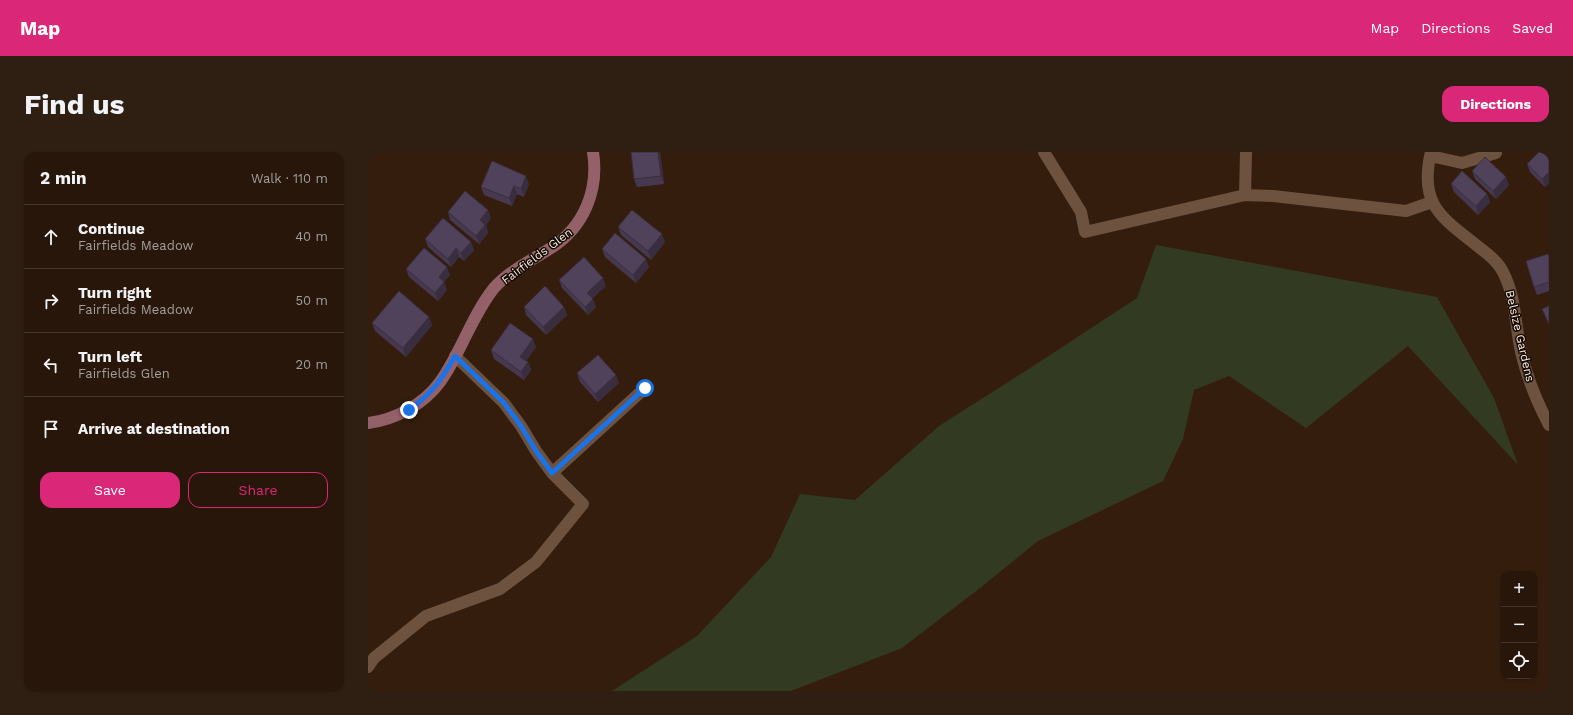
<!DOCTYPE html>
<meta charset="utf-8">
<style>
body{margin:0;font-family:"Work Sans",sans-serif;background:#2f1f12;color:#f1f3f6}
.controls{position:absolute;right:12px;bottom:12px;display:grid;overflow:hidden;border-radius:8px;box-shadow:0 1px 3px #0004}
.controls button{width:36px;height:36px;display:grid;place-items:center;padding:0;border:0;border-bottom:1px solid #43352a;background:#271609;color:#f1f3f6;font:20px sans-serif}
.stop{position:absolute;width:12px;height:12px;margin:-9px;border:3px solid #1a73e8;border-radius:50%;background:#fff}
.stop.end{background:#1a73e8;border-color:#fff;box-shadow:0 1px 4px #0008}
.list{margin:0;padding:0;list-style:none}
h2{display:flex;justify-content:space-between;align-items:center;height:52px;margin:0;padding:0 16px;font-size:17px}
h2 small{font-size:13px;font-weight:400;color:#a49f9c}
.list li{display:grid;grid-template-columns:26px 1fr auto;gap:12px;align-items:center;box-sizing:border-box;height:64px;padding:0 16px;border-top:1px solid #43352a}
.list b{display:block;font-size:15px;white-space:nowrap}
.list p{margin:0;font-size:13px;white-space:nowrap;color:#a49f9c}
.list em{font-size:13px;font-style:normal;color:#a49f9c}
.actions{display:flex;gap:8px;padding:12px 16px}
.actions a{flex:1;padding:9px 0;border:1px solid #db2777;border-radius:12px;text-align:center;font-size:14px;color:#db2777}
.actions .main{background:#db2777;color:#fff}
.icon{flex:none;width:22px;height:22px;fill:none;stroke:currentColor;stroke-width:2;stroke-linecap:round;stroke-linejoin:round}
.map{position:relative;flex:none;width:1181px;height:539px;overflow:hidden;border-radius:12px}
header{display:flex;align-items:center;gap:24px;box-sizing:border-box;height:56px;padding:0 20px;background:#db2777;color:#fff}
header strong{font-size:19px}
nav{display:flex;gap:22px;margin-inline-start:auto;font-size:14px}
.intro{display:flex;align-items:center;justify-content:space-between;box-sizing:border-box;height:96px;padding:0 24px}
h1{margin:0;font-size:28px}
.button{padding:10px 18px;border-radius:12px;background:#db2777;color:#fff;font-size:14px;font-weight:700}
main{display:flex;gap:24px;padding:0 24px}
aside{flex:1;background:#271609;border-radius:12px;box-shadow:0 1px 3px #0004}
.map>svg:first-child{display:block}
.green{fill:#323b21}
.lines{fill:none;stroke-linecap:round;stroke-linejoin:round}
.street{stroke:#6d5240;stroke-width:12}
.secondary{stroke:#956168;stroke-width:12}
.wall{fill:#46394f}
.shaded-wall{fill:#392e40}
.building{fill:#51425c;stroke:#392e40}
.route{stroke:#1a73e8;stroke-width:5}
.labels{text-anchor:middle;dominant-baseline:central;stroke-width:3;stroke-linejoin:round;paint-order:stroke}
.street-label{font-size:12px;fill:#f9e9de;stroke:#140a04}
</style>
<header>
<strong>Map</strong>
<nav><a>Map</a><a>Directions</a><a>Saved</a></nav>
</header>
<div class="intro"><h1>Find us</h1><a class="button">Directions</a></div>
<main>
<aside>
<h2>2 min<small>Walk · 110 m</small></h2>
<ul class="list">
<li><svg class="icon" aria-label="ahead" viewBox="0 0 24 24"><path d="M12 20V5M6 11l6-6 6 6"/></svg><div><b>Continue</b><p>Fairfields Meadow</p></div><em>40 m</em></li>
<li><svg class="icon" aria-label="right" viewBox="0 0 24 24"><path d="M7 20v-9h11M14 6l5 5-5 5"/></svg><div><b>Turn right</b><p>Fairfields Meadow</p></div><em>50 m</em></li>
<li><svg class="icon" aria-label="left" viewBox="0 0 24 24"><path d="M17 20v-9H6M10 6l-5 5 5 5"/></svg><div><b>Turn left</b><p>Fairfields Glen</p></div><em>20 m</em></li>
<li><svg class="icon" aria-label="arrive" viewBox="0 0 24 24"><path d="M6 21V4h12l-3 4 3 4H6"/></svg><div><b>Arrive at destination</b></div></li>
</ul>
<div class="actions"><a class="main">Save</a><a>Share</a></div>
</aside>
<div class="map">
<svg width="1181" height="539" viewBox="0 0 1181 539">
<rect width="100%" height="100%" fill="#341d0c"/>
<path class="green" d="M788,93L1069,145L1126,246L1150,313L1040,194L938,276L861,224L826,238L815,287L795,329L670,389L612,436L534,496L423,539H244L329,484L403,405L432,342L487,348L571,274L673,209L769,146Z"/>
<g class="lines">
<path class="street" d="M676,0L713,60L717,80L877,43L905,44L1038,59L1064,50
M1063,0C1050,54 1075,66 1112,96C1121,103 1130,110 1135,120C1148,145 1147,173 1153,200C1159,226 1169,250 1181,273
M1062,4L1094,11L1128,1
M877,43L878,0
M87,204L136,251L153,274L168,299L184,321L277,236
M0,515L6,506L58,464L132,437L168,410L215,352L184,321"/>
<path class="secondary" d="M0,271C27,268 56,252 72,230C93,201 103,165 126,136C141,119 164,108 183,96C216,75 231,38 225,0"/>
</g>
<path class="wall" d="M292,0L296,32L269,35L266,27Z
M1181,0V31L1177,35L1162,20L1159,12Z
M1104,19L1141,33L1128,47L1107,27Z
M161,32L156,45L149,42L144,54L116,43L113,35Z
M1083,32L1119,42L1122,50L1110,63L1086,40Z
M80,60L123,66L118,73L120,81L111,92L82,68Z
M250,75L297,90L283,108L253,83Z
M57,87L103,90L106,98L96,109L91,105L83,115L60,95Z
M234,97L281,115L268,131L237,105Z
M1181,105V139L1169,143L1166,135Z
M38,117L82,123L76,130L79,138L70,149L41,125Z
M191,128L238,134L224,146L228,155L220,163L194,136Z
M156,155H196L199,163L178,183L158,163Z
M4,171L64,173L38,205L7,179Z
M168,195L158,209L160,210L163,218L156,228L126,207L123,198Z
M209,221L251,231L230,250L212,230Z"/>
<path class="shaded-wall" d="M290,0H292L296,32L293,24Z
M1181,20V31L1177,35L1174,27Z
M158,24L161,32L156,45L153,37Z
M1138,25L1141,33L1128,47L1125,39Z
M146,34L149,42L144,54L141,46Z
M1119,42L1122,50L1110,63L1108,54Z
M120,58L123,66L118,73L120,81L111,92L108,84L112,68Z
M294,82L297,90L283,108L280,99Z
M103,90L106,98L96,109L93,101Z
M88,96L91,105L83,115L80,107Z
M278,107L281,115L268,131L265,123Z
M79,115L82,123L76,130L79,138L70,149L67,141L71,125Z
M235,126L238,134L222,149L219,141Z
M225,147L228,155L220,163L217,155Z
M196,155L199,163L178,183L175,175Z
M61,165L64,173L38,205L35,196Z
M165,187L168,195L155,213L152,205Z
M160,210L163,218L156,228L153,220Z
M248,223L251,231L230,250L227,242Z"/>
<path class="building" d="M263,0H290L293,24L266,27Z
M1171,0H1181V20L1174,27L1159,12Z
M1117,5L1138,25L1125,39L1104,19Z
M124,9L158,24L153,37L146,34L141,46L113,35Z
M1094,19L1119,42L1108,54L1083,32Z
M97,39L120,58L112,68L117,73L108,84L80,60Z
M264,58L294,82L280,99L250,75Z
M75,66L103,90L93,101L88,96L80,107L57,87Z
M247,81L278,107L265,123L234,97Z
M56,96L79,115L71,125L76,130L67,141L38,117Z
M1180,102L1181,105V130L1166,135L1158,109Z
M216,105L235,126L219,141L225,147L217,155L191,128Z
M177,134L196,155L175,175L156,155Z
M31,139L61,165L35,196L4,171Z
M1181,154V172L1174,157Z
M142,171L165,187L152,205L160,210L153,220L123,198Z
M230,203L248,223L227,242L209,221Z"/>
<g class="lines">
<path class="route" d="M41,258C65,240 72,230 87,204L136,251L153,274L168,299L184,321L277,236"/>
</g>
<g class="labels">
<g class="street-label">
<text transform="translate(169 104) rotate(-37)">Fairfields Glen</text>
<text transform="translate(1152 184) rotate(77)">Belsize Gardens</text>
</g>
</g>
</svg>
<div class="controls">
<button>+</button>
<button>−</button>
<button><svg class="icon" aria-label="locate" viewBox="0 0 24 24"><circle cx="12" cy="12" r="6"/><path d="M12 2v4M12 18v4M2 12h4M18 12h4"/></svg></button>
</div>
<div class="stop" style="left:277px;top:236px"></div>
<div class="stop end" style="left:41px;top:258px"></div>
</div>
</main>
